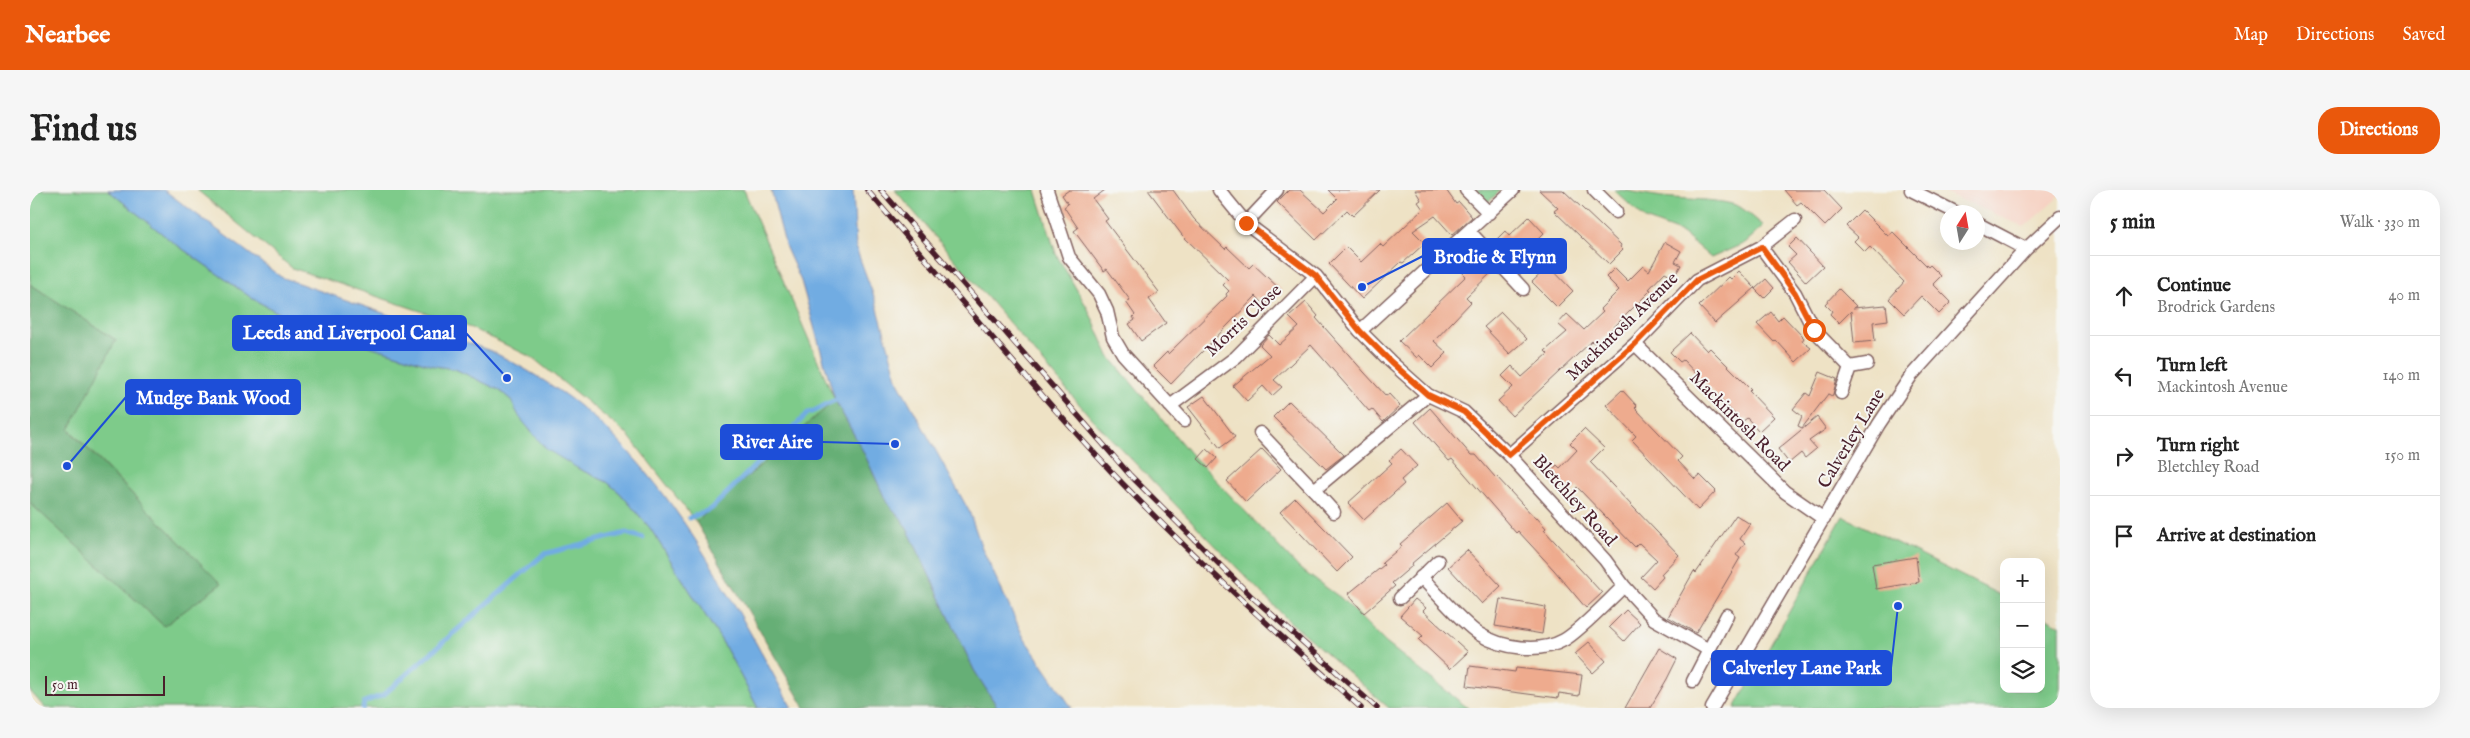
<!DOCTYPE html>
<meta charset="utf-8">
<style>
body{margin:0;font-family:"IM FELL English",serif;background:#f6f6f6;color:#222}
.controls{position:absolute;right:15px;bottom:15px;display:grid;overflow:hidden;border-radius:10px;box-shadow:0 5px 20px #0002}
.controls button{width:45px;height:45px;display:grid;place-items:center;padding:0;border:0;border-bottom:1px solid #e0e0e0;background:#fff;color:#222;font:25px sans-serif}
.compass{position:absolute;left:1910px;top:15px;width:45px;height:45px;border-radius:50%;background:#fff;box-shadow:0 5px 20px #0002;rotate:11deg}
.scale{position:absolute;left:15px;bottom:12px;width:120px;box-sizing:border-box;padding-left:5px;border:2px solid #4a1f2b;border-top:0;font-size:14px;line-height:18px;white-space:nowrap;color:#4a1f2b;-webkit-text-stroke:4px #f6f6f2;paint-order:stroke}
.stop{position:absolute;width:15px;height:15px;margin:-11px;border:4px solid #ea580c;border-radius:50%;background:#fff}
.stop.end{background:#ea580c;border-color:#fff;box-shadow:0 1px 5px #0008}
.list{margin:0;padding:0;list-style:none}
h2{display:flex;justify-content:space-between;align-items:center;height:65px;margin:0;padding:0 20px;font-size:21px}
h2 small{font-size:16px;font-weight:400;color:#767676}
.list li{display:grid;grid-template-columns:32px 1fr auto;gap:15px;align-items:center;box-sizing:border-box;height:80px;padding:0 20px;border-top:1px solid #e0e0e0}
.list b{display:block;font-size:19px;white-space:nowrap}
.list p{margin:0;font-size:16px;white-space:nowrap;color:#767676}
.list em{font-size:16px;font-style:normal;color:#767676}
.icon{flex:none;width:28px;height:28px;fill:none;stroke:currentColor;stroke-width:2;stroke-linecap:round;stroke-linejoin:round}
.map{position:relative;flex:none;width:2030px;height:518px;overflow:hidden;border-radius:20px}
header{display:flex;align-items:center;gap:30px;box-sizing:border-box;height:70px;padding:0 25px;background:#ea580c;color:#fff}
header strong{font-size:24px}
nav{display:flex;gap:28px;margin-inline-start:auto;font-size:18px}
.intro{display:flex;align-items:center;justify-content:space-between;box-sizing:border-box;height:120px;padding:0 30px}
h1{margin:0;font-size:35px}
.button{padding:12px 22px;border-radius:20px;background:#ea580c;color:#fff;font-size:18px;font-weight:700}
main{display:flex;gap:30px;padding:0 30px}
aside{flex:1;background:#fff;border-radius:20px;box-shadow:0 5px 20px #0002}
.map>svg:first-child{display:block}
.built{fill:#f6d2c3}
.green{fill:#7ecb8a;stroke:#64755a}
.forest{fill:#66af76;stroke:#586750}
.water{fill:#71ace2;stroke:#5e6686}
.lines{fill:none;stroke-linecap:round;stroke-linejoin:round}
.stream{stroke:#71ace2;stroke-width:5}
.building{fill:#eeab8e}
.minor-casing{stroke:#836361;stroke-width:15}
.minor{stroke:#fff;stroke-width:12}
.rail-casing{stroke:#4a1f2b;stroke-width:5.5}
.rail{stroke:#f6f6f2;stroke-width:4;stroke-dasharray:11;stroke-linecap:butt}
.route{stroke:#ea580c;stroke-width:6}
.labels{text-anchor:middle;dominant-baseline:central;stroke-width:4;stroke-linejoin:round;paint-order:stroke}
.street-label{font-size:18px;fill:#4a1f2b;stroke:#f6f6f2}
.leader{fill:none;stroke:#1d4ed8;stroke-width:2}
.callout-dot{fill:#1d4ed8;stroke:#f6f6f2;stroke-width:2}
.callout{fill:#1d4ed8;stroke:#1d4ed8;stroke-width:2}
.callout-label{font-size:19px;text-anchor:middle;font-weight:bold;fill:#fff}
</style>
<header>
<strong>Nearbee</strong>
<nav><a>Map</a><a>Directions</a><a>Saved</a></nav>
</header>
<div class="intro"><h1>Find us</h1><a class="button">Directions</a></div>
<main>
<div class="map">
<svg width="2030" height="518" viewBox="0 0 2030 518">
<rect width="100%" height="100%" fill="#f6f6f2"/>
<filter id="ink" filterUnits="userSpaceOnUse"><feTurbulence type="fractalNoise" baseFrequency=".02" numOctaves="2"/><feDisplacementMap in="SourceGraphic" scale="10" xChannelSelector="R" yChannelSelector="G"/><feConvolveMatrix kernelMatrix="1 2 1 2 8 2 1 2 1" color-interpolation-filters="sRGB"/></filter>
<filter id="wash" filterUnits="userSpaceOnUse"><feTurbulence type="fractalNoise" baseFrequency=".0096" numOctaves="4" result="noise"/><feDisplacementMap in="SourceGraphic" scale="20" xChannelSelector="R" yChannelSelector="G"/><feGaussianBlur stdDeviation="1.12" result="paint"/><feColorMatrix in="noise" values="0 0 0 0 0 0 0 0 0 0 0 0 0 0 0 0 0 1.4 0 .05"/><feComposite in="paint" operator="in"/></filter>
<g filter="url(#wash)">
<rect width="100%" height="100%" fill="#eee2c5"/>
<path class="built" d="M1909,0H2030V6L1994,37Z"/>
<path class="green" d="M0,0H78L140,50L223,109L245,121L270,133L311,147L404,176L425,179L469,200L480,209L501,242L549,279L577,292L590,303L620,338L693,453L728,518H15L0,501V313L134,436L190,394L39,239L86,150L0,94Z
M167,0H714L805,210L666,332L598,245L503,168L441,138L262,78Z
M865,0H1006L1026,64L1058,119L1079,166L1159,262L1270,379L1311,408L1356,453L1438,518H1359L1257,429L1062,229Z
M1442,0H1471L1457,13Z
M1584,0C1599,0 1611,4 1626,6C1648,10 1693,8 1710,17C1718,22 1726,30 1734,36L1715,53L1681,68L1652,43L1615,29Z
M1813,326L1974,407V499H2011V425L2030,435V518H1705Z"/>
<path class="forest" d="M0,94L86,150L39,240L191,394L134,436L0,313Z
M805,210L834,263L857,313L871,328L880,344L944,480L968,518H775L666,332Z"/>
<path class="water" d="M78,0H134L251,87L461,161C491,176 520,193 546,213C644,289 702,412 762,518H728L693,453L620,338L590,303L577,292L549,279L516,259L490,228L480,209L469,200L425,179L404,176L311,147L270,133L245,121L223,109L140,50Z
M741,0H823L826,58L847,115L868,192L939,321L952,358L994,448L1042,518H968L944,480L880,344L871,328L857,313L834,263L805,210L771,91L756,58Z"/>
<g class="lines">
<path class="stream" d="M659,328L681,319L778,223C790,220 798,211 810,209
M333,518L334,512L353,505L514,364L596,343L613,348"/>
</g>
<g id="blocks">
<path class="building" d="M1039,0H1075L1063,9L1078,29L1075,31L1129,102L1119,109L1136,133L1111,151L1099,134L1105,130L1103,127L1105,125L1096,112L1100,110L1077,79L1074,81L1044,41L1048,38L1034,17L1038,14L1032,5Z
M1118,0H1143L1164,29L1195,59L1197,57L1219,78L1223,74L1251,100L1235,115L1226,106L1141,194L1123,176L1137,162L1138,164L1197,106L1196,104L1199,101L1193,95L1198,90L1152,45Z
M1259,0H1270L1294,22L1307,9L1298,0H1350L1323,26L1317,20L1286,50L1247,12Z
M1385,0H1416L1426,14L1429,12L1442,27L1422,45L1405,26L1383,41L1395,53L1373,73L1371,72L1332,109L1299,74L1316,57L1331,72L1350,54L1353,57L1393,19L1388,12L1391,10Z
M1509,0H1533L1591,55L1590,57L1593,60L1579,74L1524,21L1528,18Z
M1754,0H1794L1812,19L1795,36L1771,12L1767,15Z
M1832,20L1858,46L1863,42L1898,77L1900,75L1911,86L1903,94L1921,112L1909,124L1891,106L1874,124L1859,109L1874,92L1840,57L1835,62L1824,51L1828,47L1816,36Z
M1499,27L1514,43L1492,65L1488,62L1480,70L1476,68L1462,54L1475,41L1479,46Z
M1767,48L1793,76L1776,92L1758,72L1766,65L1758,57Z
M1635,52L1651,61L1645,72L1651,75L1644,87L1635,82L1619,99L1621,100L1566,155L1562,151L1482,226L1468,211L1483,197L1472,186L1482,176L1492,187L1518,164L1515,161L1537,142L1528,134L1537,124L1554,140L1573,122L1570,119L1589,100L1576,87L1585,78L1598,91L1613,76L1619,81Z
M1450,65L1464,80L1436,107L1441,112L1404,151L1417,163L1402,178L1389,165L1387,168L1369,151L1436,86L1432,82Z
M1519,76L1543,101L1527,117L1502,92Z
M1709,81L1725,98L1685,133L1669,116L1699,87L1701,89Z
M1736,89L1744,98L1734,108L1725,99Z
M1809,99L1826,116L1823,118L1856,115L1858,130L1843,132L1845,151L1824,153L1821,121L1809,133L1800,124L1802,121L1795,114Z
M1276,112L1288,126L1286,128L1334,182L1356,206L1359,204L1370,216L1353,232L1342,219L1339,221L1281,155L1244,190L1252,197L1242,206L1233,196L1217,211L1203,196L1240,165L1230,155L1239,145L1249,155L1269,137L1259,127Z
M1471,122L1497,149L1480,164L1454,137Z
M1741,122L1748,131L1753,126L1774,148L1772,151L1781,158L1766,172L1746,150L1744,152L1727,134Z
M1660,143L1677,161L1680,158L1721,199L1719,201L1744,227L1729,241L1717,228L1712,232L1653,170L1650,172L1640,162Z
M1790,182L1807,189L1803,204L1802,206L1798,204L1772,238L1768,236L1772,226L1763,219L1776,203L1780,206Z
M1592,200L1607,216L1605,218L1652,267L1648,271L1665,289L1670,285L1686,301L1668,320L1602,250L1606,246L1576,215Z
M1174,206L1205,247L1190,258L1158,217Z
M1259,211L1314,265L1296,279L1243,227Z
M1400,218L1441,265H1446L1465,287L1466,286L1506,329L1507,328L1516,338L1514,340L1572,403L1556,418L1524,380L1488,341L1486,343L1422,269L1419,271L1385,232Z
M1787,227L1796,239L1779,251L1786,259L1775,268L1771,263L1759,273L1748,259Z
M1554,239L1574,258L1560,272L1649,365L1631,384L1633,387L1623,398L1611,387L1627,370L1609,353L1605,357L1547,297L1540,305L1518,285L1527,275L1530,278L1547,260L1540,253Z
M1177,259L1187,268L1178,278L1168,269Z
M1232,259L1251,279L1216,312L1197,291Z
M1371,259L1387,276L1371,290L1374,294L1334,330L1318,313L1362,273L1359,270Z
M1265,308L1322,367L1307,382L1250,322Z
M1417,313L1432,331L1381,374L1382,376L1362,393L1365,396L1334,423L1318,404L1354,375L1352,373L1372,356L1370,354Z
M1706,325L1720,334L1710,349L1715,353L1706,365L1710,368L1666,443L1638,427L1664,381L1666,383Z
M1437,360L1471,396L1452,414L1418,377Z
M1886,367L1889,392L1846,399L1842,374Z
M1385,409L1396,418L1393,421L1438,462L1420,479L1389,450L1393,446L1370,426Z
M1470,409L1516,417L1512,444L1465,436Z
M1596,420L1610,433L1594,451L1579,437Z
M1559,452L1576,471L1563,483L1545,464Z
M1629,458L1647,469L1637,489L1620,518H1595Z
M1440,476L1485,482L1486,478L1552,485L1549,506L1529,503L1528,508L1437,496Z"/>
</g>
</g>
<g filter="url(#ink)">
<use href="#blocks" fill-opacity="0" stroke="#836361" stroke-width="1"/>
<g class="lines">
<defs>
<path id="minor" d="M1017,0L1039,67L1069,104L1077,121L1083,147L1093,164L1154,231
M1189,0L1216,33L1286,86L1330,141L1361,172L1398,205L1434,222L1479,265L1575,370L1594,396L1624,429L1679,460
M1436,0L1459,23
M1564,0L1586,22
M1881,0L1925,22
M1216,33L1247,0
M1948,34L1996,59
M1439,41L1493,99
M1731,57L1765,103L1784,140L1820,177L1837,174
M1330,141L1483,0
M1605,154L1755,302L1794,329
M1811,203L1820,177
M1140,216L1206,167L1286,86
M1230,243L1284,300
M1479,265L1605,154L1667,90L1731,57L1765,30
M1304,322L1284,300L1398,205
M1391,387C1406,402 1432,433 1449,444C1472,458 1509,464 1534,450C1550,441 1579,410 1594,396
M1370,408L1408,371
M1663,491L1697,425
M1682,518L1849,234L1881,186L1996,59L2030,27"/>
</defs>
<use href="#minor" class="minor-casing"/>
<use href="#minor" class="minor"/>
<defs>
<path id="rail" d="M837,0C921,98 1003,199 1092,293C1168,372 1249,445 1331,518
M851,0L1100,285L1220,405L1347,518"/>
</defs>
<use href="#rail" class="rail-casing"/>
<use href="#rail" class="rail"/>
</g>
</g>
<g class="lines" filter="url(#ink)">
<path class="route" d="M1216,33L1286,86L1330,141L1361,172L1398,205L1434,222L1479,265L1605,154L1667,90L1732,57L1765,103L1784,140"/>
</g>
<g class="labels">
<g class="street-label">
<text transform="translate(1214 131) rotate(-43)">Morris Close</text>
<text transform="translate(1593 137) rotate(-44)">Mackintosh Avenue</text>
<text transform="translate(1709 232) rotate(45)">Mackintosh Road</text>
<text transform="translate(1822 249) rotate(-59)">Calverley Lane</text>
<text transform="translate(1544 311) rotate(48)">Bletchley Road</text>
</g>
</g>
<path class="leader" d="M1332 97L1393 66M477 188L436 143M37 276L96 207M865 254L792 252M1868 416L1861 478"/>
<g class="callout-dot">
<circle cx="1332" cy="97" r="5"/>
<circle cx="477" cy="188" r="5"/>
<circle cx="37" cy="276" r="5"/>
<circle cx="865" cy="254" r="5"/>
<circle cx="1868" cy="416" r="5"/>
</g>
<g class="callout">
<rect x="1393" y="49" width="143" height="34" rx="5"/>
<rect x="203" y="126" width="233" height="34" rx="5"/>
<rect x="96" y="190" width="174" height="34" rx="5"/>
<rect x="691" y="235" width="101" height="34" rx="5"/>
<rect x="1682" y="461" width="179" height="34" rx="5"/>
</g>
<g class="callout-label">
<text x="1465" y="73">Brodie &amp; Flynn</text>
<text x="319" y="149">Leeds and Liverpool Canal</text>
<text x="183" y="214">Mudge Bank Wood</text>
<text x="742" y="258">River Aire</text>
<text x="1772" y="484">Calverley Lane Park</text>
</g>
</svg>
<div class="controls">
<button>+</button>
<button>−</button>
<button><svg class="icon" aria-label="layers" viewBox="0 0 24 24"><path d="M12 4l9 5-9 5-9-5zM3 14l9 5 9-5"/></svg></button>
</div>
<svg class="compass" viewBox="-18 -18 36 36"><path d="M0-13l5 13h-10z" fill="#e53935"/><path d="M0 13l5-13h-10z" fill="#767676"/></svg>
<div class="scale">50 m</div>
<div class="stop" style="left:1784px;top:140px"></div>
<div class="stop end" style="left:1216px;top:33px"></div>
</div>
<aside>
<h2>5 min<small>Walk · 330 m</small></h2>
<ul class="list">
<li><svg class="icon" aria-label="ahead" viewBox="0 0 24 24"><path d="M12 20V5M6 11l6-6 6 6"/></svg><div><b>Continue</b><p>Brodrick Gardens</p></div><em>40 m</em></li>
<li><svg class="icon" aria-label="left" viewBox="0 0 24 24"><path d="M17 20v-9H6M10 6l-5 5 5 5"/></svg><div><b>Turn left</b><p>Mackintosh Avenue</p></div><em>140 m</em></li>
<li><svg class="icon" aria-label="right" viewBox="0 0 24 24"><path d="M7 20v-9h11M14 6l5 5-5 5"/></svg><div><b>Turn right</b><p>Bletchley Road</p></div><em>150 m</em></li>
<li><svg class="icon" aria-label="arrive" viewBox="0 0 24 24"><path d="M6 21V4h12l-3 4 3 4H6"/></svg><div><b>Arrive at destination</b></div></li>
</ul>
</aside>
</main>
